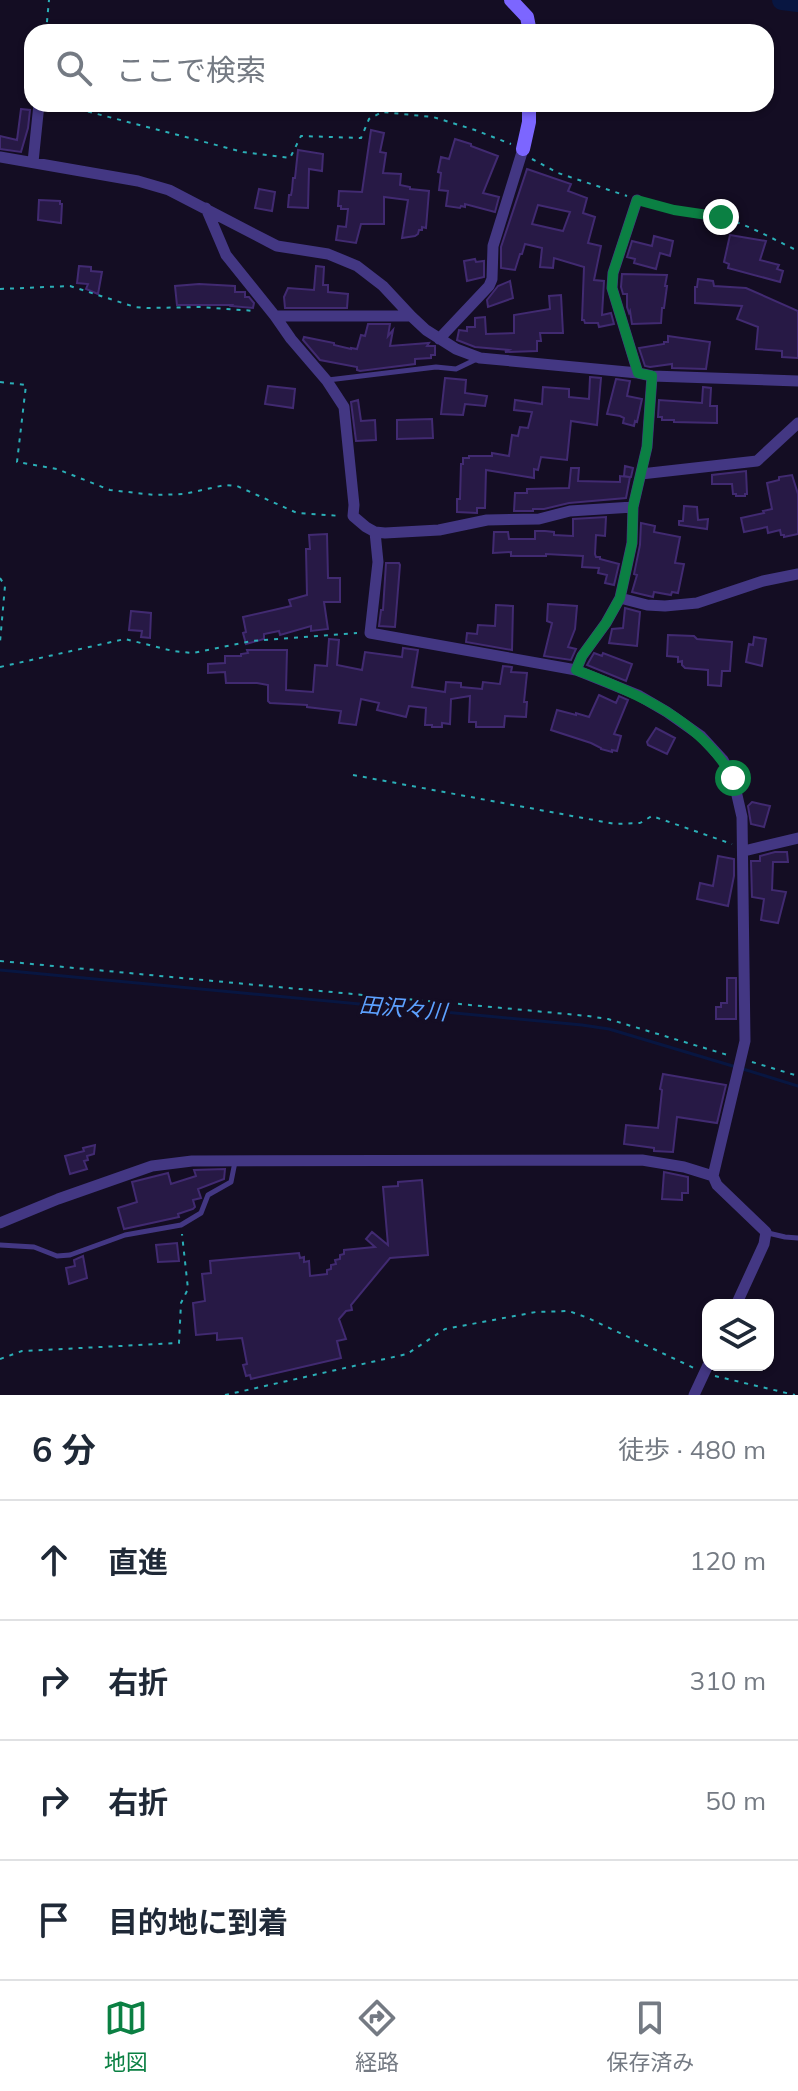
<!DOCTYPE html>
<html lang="ja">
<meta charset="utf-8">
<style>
body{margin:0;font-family:Mulish,"Noto Sans JP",sans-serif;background:#f6f6f7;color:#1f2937}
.controls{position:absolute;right:24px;bottom:24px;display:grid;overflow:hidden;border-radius:16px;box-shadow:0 2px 6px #0004}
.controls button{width:72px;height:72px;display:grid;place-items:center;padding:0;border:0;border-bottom:2px solid #e0e1e3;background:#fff;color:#1f2937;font:40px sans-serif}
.stop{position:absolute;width:24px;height:24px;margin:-18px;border:6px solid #0b8043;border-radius:50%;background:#fff}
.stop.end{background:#0b8043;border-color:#fff;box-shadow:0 2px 8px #0008}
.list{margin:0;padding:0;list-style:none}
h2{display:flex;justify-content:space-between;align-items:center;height:104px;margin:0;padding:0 32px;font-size:34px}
h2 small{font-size:26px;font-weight:400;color:#747a83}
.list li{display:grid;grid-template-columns:52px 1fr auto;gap:24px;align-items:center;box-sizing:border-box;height:120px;padding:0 32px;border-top:2px solid #e0e1e3}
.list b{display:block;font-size:30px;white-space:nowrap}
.list em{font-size:26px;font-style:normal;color:#747a83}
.icon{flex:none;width:44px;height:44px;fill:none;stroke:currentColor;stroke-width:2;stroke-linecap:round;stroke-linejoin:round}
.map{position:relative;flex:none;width:798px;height:1395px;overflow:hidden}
.search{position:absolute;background:#fff;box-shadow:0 2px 6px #0004;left:24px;right:24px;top:24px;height:88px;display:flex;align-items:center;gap:20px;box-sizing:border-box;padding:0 28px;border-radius:24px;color:#747a83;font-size:30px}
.sheet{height:584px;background:#fff}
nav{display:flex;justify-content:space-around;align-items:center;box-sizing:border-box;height:112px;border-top:2px solid #e0e1e3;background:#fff;font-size:22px;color:#747a83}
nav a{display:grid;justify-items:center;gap:4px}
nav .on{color:#0b8043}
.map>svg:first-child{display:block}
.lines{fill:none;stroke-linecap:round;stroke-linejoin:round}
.stream{stroke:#081641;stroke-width:3}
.river{stroke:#081641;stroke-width:20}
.building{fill:#271945;stroke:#412a71;stroke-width:2;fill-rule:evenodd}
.path{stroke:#2bafb7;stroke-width:2;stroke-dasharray:4 6;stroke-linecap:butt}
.lane{stroke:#433783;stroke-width:5}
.street{stroke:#433783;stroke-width:11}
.secondary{stroke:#7c66ff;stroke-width:14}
.route{stroke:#0b8043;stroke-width:10}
.labels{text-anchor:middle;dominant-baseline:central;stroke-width:7;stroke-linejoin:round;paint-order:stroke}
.water-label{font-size:22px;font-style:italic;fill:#5da1ff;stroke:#140d23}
</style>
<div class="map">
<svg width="798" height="1395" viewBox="0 0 798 1395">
<rect width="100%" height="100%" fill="#140d23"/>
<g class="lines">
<path class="stream" d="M0,970L582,1025L609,1029L736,1067
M743,1069L798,1086"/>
<path class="river" d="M782,0L798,2"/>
</g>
<path class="building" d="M21,109L30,110L28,128L21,152L0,149V136L17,140Z
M371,130L384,133L380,152L386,153L383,173L401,174L400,185L410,187V189L429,191L426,228L422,227V230H419L418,234L415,236L402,238L408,200L384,197V224H361L356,243L336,240L338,226L346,227L348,209H341V206H338L339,191L362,192Z
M455,139L471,144V146L498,156L483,193L499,197L495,212L465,204V207L461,206L460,208L446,206L448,191L439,190L441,173L438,172L441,157L449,159Z
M298,150L323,154L322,171L309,169L308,208L288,207L289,195H291L292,190L293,178H295Z
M527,169L571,184L568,191L587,198L583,213L595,217L588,243L601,246L594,280L604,281L602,315L611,313L614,324L599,327L598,323H585L584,320H582L584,267L554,258L553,268L540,267L542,248L525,244L522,254H520L515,270L501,268V247ZM538,205L570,212L563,231L532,224Z
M259,189L275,192L272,211L255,208Z
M39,200L60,201V204H62L61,223L38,220Z
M730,235L766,241L760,260L779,265L777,269L783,271L780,282L728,268L729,264L724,262Z
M654,236L673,241L670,256L660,253L656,269L634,263L635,259L627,257L632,241L652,246Z
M475,259L476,262L484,261V277L467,281L464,261Z
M79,266L91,267V271L102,272L98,294L86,289L88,284L77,283Z
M316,266L324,267L323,285H328V292L348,294L347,308H285L284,297L288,288L314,290Z
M622,274L667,275L665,286H667L664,308H662L661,323L632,324L630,311L629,313L627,307V294H623L621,287Z
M698,279L713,281L714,286L746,288L798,311V358L782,357V351L756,349L758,327L737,319L742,306L695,303V287H697Z
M510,281L513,298L488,307L487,300L498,286Z
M199,284L235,286V292H245V297H249L254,303L253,308L231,306L232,305H177L175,286Z
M561,295L563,333H540L541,341H537V351L505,352L509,350L475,347L457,340L459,330L467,331V327H475V318L485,317L486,334L514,333V315L550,309L549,296Z
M368,324H390L388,336L393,330L390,346L429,343L427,346H435V355H431V358L415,359V364L360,371L357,370V367L320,360L303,340L304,337L334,343V345L351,349V348L357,349L361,335L365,336Z
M668,336L710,342L706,369L672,368V364L650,367L645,366L639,348L664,344V342H668Z
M590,377L601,378L597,425L571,421L567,460L541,457L538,470L534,469V478L486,470L485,508H477V513L457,512V499H460L461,464H463V458H469V456H492V453L509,456L512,435L518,436L520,427L528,428L532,412L514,410L515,400L542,404L543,387L569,389V397L589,399Z
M445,378L466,380L465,393L487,396L485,406L465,404L463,415L441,414Z
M616,379L630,381L627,396L642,399L637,422L635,421L634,426L623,423L624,418L620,416L607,414Z
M268,386L295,389L293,408L265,404Z
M703,387L711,388L710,406H717V423L674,422V420H662V417H658L659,400L702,403Z
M358,400L361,421L375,420L376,440L356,441L351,402Z
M432,419L433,438L397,439V420Z
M625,466L633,468L631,477H630L626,498L569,503L544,509H533V511H514L515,493H527V489L569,488L571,468H579L578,481L620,482V476L629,477L624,476Z
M746,471L747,494H745V496H736V494H733L732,484H712V475Z
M792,475L798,494V534L784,537V535H781L780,530L768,533L767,527L744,532L741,518L764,513L763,511L772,509L767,483L779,480V477Z
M684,506L697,507L698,520L708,519L707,529L679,525V521H683Z
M606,517L605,536L596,535L595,554L596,557H600V559L619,564L614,585L605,583L607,575L598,573L599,568L582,567L583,556L546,554V556H511V552L493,553L494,532H508L509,539H535V531H545L554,532V535L573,536V519Z
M641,523L655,526L654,532L680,537L675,563L684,564L678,593L672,592L671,595L654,592L653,597L632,592L637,575L634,574L640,545Z
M327,534L328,578H340V602H324L328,629L311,631V626L280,635L279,631L264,634V639L246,644L243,633L246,632L243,617L291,606L289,600L307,595L306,549H310L309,535Z
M386,563H399L400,565L395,627L379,626L381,610H383Z
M548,604L577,606L575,629L568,647L576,649L571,660L544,656L552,623L547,621Z
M496,605L513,606L512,650L466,642L467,633L477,634L478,625L495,626Z
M625,608L640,612L637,646L609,643L612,629L623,628Z
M131,611L151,613L150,638L141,637L142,631L129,630Z
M668,635L694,636L697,639L732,642L730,671H722L721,686L708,685V670L685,668L682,665V661L678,662V657L667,656Z
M754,637L766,639L762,666L746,662L749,644L753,645Z
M329,639L339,640L337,665L362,670L365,652L402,657L403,648L418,650L412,687L445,692L446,682L461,683V687L482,689L483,682L500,684L503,666L512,667L511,672L527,673L524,702H527L526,717L505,716L504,727H476V722H469L470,696L451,699L450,724L442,723V727H432V725H425L426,708L409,706L406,717L377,710L379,703L361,699L356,725L339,723L341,711L307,707V705L270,703L268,701V685L257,683H226L225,672L208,673V664L225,663V656H241V654L248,653L247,650H287L286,690L313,692L315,665L327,666Z
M594,653L602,656L603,653L632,664L626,681L587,665Z
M599,695L616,703L619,696L628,700L614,734L621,736L617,751L612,750V752L601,749V748L591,743L551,730L557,710L576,715V713L589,717Z
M656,728L675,738L667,754L648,745L647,742Z
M752,802L770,806L764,827L751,824L748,806Z
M775,852H787L788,862H773L772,890L786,892L778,923L761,920L764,899L752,897L751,861H760V856Z
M718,856L734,859V876L728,906L697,899L700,883L713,886Z
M727,978H736V1019H716V1007H721V1003H727Z
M663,1074L726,1085L717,1123L677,1117L673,1152L654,1151V1148L624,1144L626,1125L658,1128L662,1090L660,1089Z
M95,1145L94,1154L87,1156L88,1160L84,1161L87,1169L70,1174L65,1156L84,1151L83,1148Z
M225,1169L224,1179L198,1189L201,1198L193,1200L195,1207L193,1209L178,1214L179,1217L124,1229L118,1208L137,1202L132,1182L168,1173L171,1184L196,1176L194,1170Z
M664,1172L688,1177V1193H682V1200L662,1199Z
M422,1180L428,1255L390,1258L351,1305L352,1310L346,1311L339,1319L346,1339L337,1341L341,1358L251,1379L250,1375L246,1376L243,1365L247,1364L242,1338L217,1340V1333L196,1335L193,1303L205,1301L202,1274L211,1273L210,1261L299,1253L300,1258L304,1257V1262L309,1261L310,1276L327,1274V1270L331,1269V1265L336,1264L335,1260L340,1259V1255L344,1254V1250L375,1247L366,1239L372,1232L388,1245L383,1187L398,1186V1182Z
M177,1243L179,1261L158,1262L156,1245Z
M83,1256L87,1278L69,1284L66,1268L75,1266L74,1260Z"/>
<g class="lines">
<path class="path" d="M46,32L49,0
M59,104L243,152L290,158L301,136L361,138L369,119L382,112L433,117L475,130L511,144
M532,159L558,173L627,196
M648,203C673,210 698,211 723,218C749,225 773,239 798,251
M0,289L70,286L135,307L147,308L201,307L255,311
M0,382L26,385L17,462L57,469L110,490L154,495L184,494L225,485L237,486L297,513L341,516
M0,578L5,586L0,642
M0,667L125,639L173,651L193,653L252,641L357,633
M353,775L615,824L640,823L652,816L732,844
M0,961L588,1016L608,1019L731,1056
M752,1062L798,1076
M0,1359L22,1351L179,1343L181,1303L188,1289L182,1234
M715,1376L795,1395
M225,1395L407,1354L445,1329L536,1312L569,1311L588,1318L694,1368"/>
<path class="lane" d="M328,380L436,367L456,369L479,358
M768,1233L785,1237L798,1238
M0,1245L34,1247L57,1256L70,1255L125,1235L181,1225L201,1213L208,1195L231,1182L235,1162"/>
<path class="street" d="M0,157L138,181L169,190L277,246L328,254L357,266L383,286L411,316L426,330L456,349L480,358L638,373L652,376L798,381
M33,162L39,104
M637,200L613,273L612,288L638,373
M206,208L226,255L275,316L291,339L327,381L344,407L354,505L353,516L366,527L375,532L385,533L439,530L487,520L539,519L570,511L633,507
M275,316H411
M439,339L489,286L492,279L493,246L523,149
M641,474L757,461L798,423
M375,532L378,562L370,633L576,670L638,695L667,712L701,736L723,760L733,778L742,817L745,1041L713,1176L717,1185L766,1232L764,1244L736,1305
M620,598L647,605L665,606L697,603L763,581L798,574
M576,670L582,656L606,623L620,598L632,543L633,507L647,447L652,376
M744,851L798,838
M0,1223L58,1199L152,1166L192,1161L642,1160L684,1167L713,1176
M694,1395L708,1365"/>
<path class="secondary" d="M511,0L527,17L530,32
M523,149L529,122V104"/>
</g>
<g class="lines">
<path class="route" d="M721,217L674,210L637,200L613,273L612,288L638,373L652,376L647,447L633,507L632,543L620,598L606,623L582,656L576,670C635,692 701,720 733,778"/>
</g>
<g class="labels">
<g class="water-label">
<text transform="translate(403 1008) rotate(5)">田沢々川</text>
</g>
</g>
</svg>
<div class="controls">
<button><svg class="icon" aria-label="layers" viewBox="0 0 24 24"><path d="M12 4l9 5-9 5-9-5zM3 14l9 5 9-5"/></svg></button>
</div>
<div class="stop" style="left:733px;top:778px"></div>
<div class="stop end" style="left:721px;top:217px"></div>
<div class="search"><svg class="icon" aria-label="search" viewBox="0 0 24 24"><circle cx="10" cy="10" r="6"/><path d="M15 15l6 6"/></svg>ここで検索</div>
</div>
<section class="sheet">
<h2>6 分<small>徒歩 · 480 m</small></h2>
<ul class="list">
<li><svg class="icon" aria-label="ahead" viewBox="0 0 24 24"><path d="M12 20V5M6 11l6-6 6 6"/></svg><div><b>直進</b></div><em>120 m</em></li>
<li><svg class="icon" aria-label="right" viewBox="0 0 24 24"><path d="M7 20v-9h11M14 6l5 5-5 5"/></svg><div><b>右折</b></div><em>310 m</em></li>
<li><svg class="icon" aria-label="right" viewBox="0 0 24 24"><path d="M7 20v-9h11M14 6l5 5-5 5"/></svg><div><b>右折</b></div><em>50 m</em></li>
<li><svg class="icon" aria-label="arrive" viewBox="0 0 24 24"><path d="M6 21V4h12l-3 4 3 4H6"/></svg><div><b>目的地に到着</b></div></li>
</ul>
</section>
<nav>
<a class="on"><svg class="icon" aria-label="map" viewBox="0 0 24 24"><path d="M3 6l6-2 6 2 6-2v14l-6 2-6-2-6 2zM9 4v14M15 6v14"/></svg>地図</a>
<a><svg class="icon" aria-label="directions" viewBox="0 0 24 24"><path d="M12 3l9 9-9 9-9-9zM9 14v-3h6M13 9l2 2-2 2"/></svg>経路</a>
<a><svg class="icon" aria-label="saved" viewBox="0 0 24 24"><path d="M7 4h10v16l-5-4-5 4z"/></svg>保存済み</a>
</nav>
